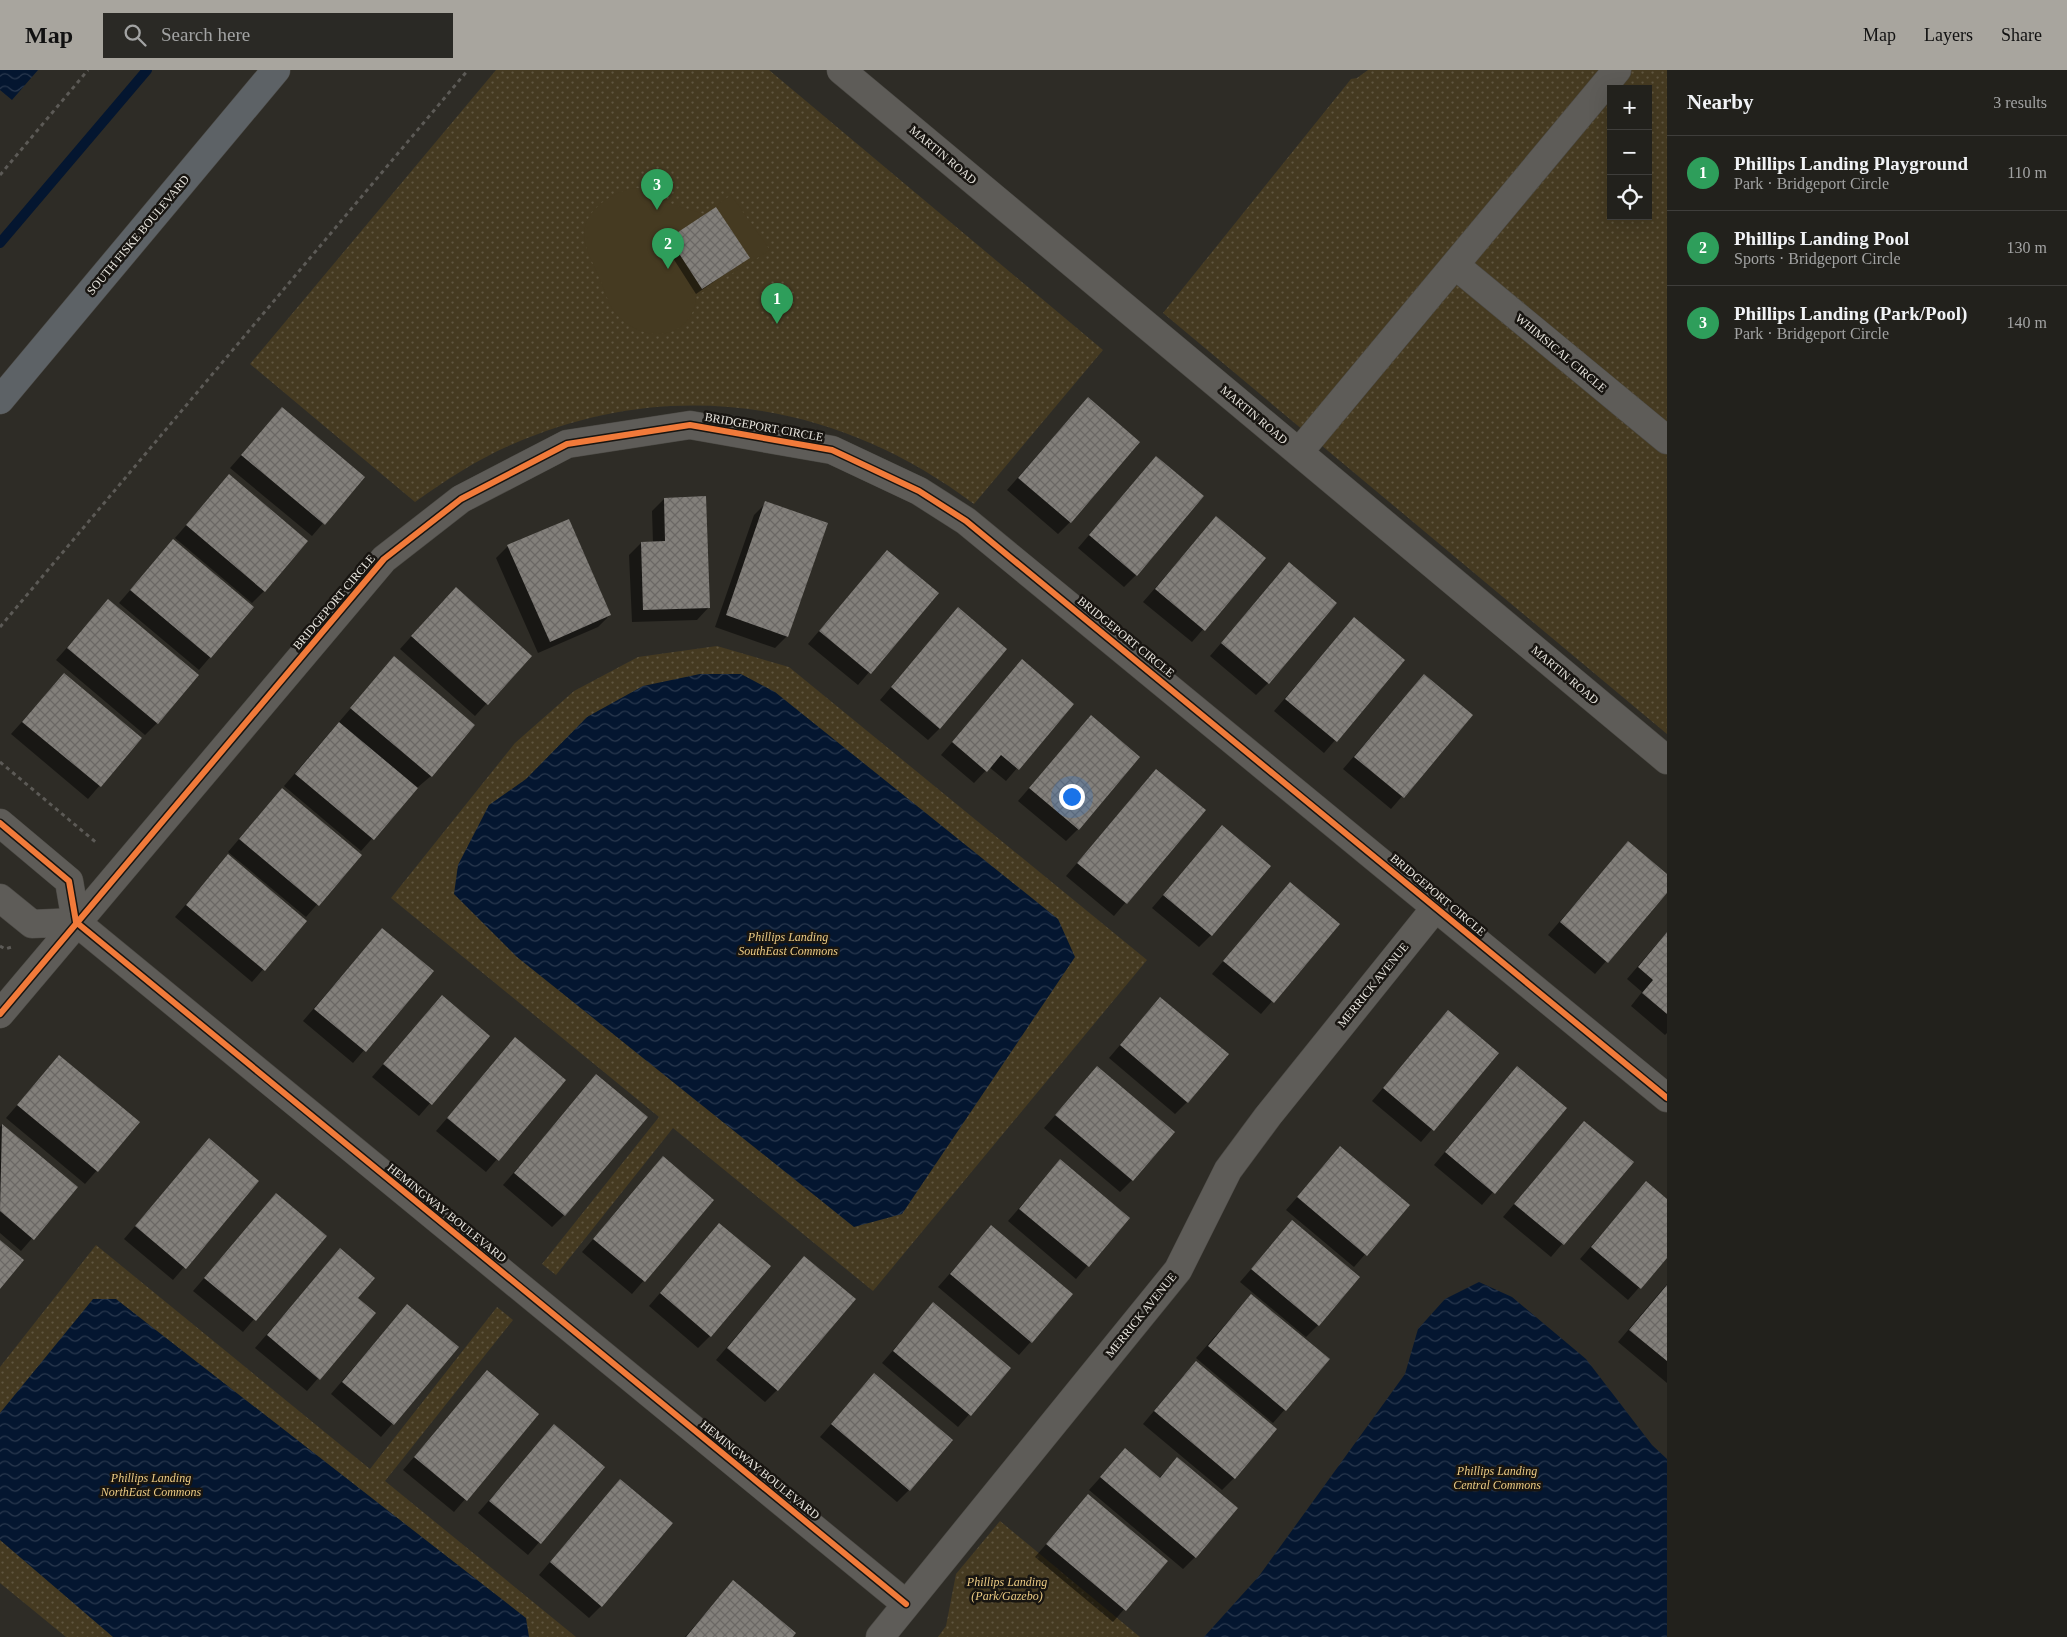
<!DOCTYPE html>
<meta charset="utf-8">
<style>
body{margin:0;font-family:"Times New Roman",serif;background:#2a2925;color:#f1f3f6}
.controls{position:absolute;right:15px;top:15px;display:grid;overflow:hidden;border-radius:0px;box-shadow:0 5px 20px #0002}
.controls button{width:45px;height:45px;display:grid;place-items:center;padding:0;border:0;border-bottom:1px solid #3f3e3b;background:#22211c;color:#f1f3f6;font:25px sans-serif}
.you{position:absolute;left:1071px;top:726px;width:18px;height:18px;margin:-12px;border:4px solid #fff;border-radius:50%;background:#1a73e8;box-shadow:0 0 0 8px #1a73e833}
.badge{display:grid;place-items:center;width:32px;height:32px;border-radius:50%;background:#a8a59e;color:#fff;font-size:16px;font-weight:700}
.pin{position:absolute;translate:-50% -41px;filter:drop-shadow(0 1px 2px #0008)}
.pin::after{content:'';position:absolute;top:26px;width:18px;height:15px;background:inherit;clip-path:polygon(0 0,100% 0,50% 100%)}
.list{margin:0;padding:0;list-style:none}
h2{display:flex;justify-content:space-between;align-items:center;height:65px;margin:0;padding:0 20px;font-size:21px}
h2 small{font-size:16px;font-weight:400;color:#a2a3a3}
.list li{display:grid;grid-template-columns:32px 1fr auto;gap:15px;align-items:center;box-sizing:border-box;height:75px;padding:0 20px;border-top:1px solid #3f3e3b}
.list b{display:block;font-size:19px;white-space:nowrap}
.list p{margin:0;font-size:16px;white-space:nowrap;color:#a2a3a3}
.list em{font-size:16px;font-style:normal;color:#a2a3a3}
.icon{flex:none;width:28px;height:28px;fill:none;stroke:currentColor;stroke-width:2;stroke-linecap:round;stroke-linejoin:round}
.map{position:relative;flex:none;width:1667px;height:1567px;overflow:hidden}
header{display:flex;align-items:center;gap:30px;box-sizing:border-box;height:70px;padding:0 25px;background:#a8a59e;color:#111}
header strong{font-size:24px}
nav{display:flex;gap:28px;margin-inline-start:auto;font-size:18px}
.search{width:350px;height:45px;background:#2a2925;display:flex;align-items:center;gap:12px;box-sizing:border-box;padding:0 18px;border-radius:0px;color:#a2a3a3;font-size:19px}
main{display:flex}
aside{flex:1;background:#22211c}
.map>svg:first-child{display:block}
.grass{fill:url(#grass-dots);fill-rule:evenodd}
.pitch{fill:#453a21}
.water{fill:url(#water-waves)}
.shadow{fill:#0007}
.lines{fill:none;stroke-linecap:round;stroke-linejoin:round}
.stream{stroke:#041630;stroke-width:10}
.building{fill:url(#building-cross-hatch)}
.minor-casing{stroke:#4c4a45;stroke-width:29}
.major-casing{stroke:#4c4a45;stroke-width:29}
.path{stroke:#5c5a56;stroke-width:3;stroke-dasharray:4 4;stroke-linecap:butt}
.minor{stroke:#5e5c58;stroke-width:28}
.major{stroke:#5d6266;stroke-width:28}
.cycleway-casing{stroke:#181511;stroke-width:9}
.cycleway{stroke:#f17a3a;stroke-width:6}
.labels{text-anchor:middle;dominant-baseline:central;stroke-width:5;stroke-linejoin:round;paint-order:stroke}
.street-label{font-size:12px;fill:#e9e6df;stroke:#181511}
.park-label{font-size:12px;font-style:italic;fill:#eccb84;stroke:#181511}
</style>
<header>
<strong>Map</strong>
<div class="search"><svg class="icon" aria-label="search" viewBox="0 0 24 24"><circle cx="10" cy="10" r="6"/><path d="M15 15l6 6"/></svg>Search here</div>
<nav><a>Map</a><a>Layers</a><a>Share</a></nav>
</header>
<main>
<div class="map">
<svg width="1667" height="1567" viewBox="0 0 1667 1567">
<defs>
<pattern id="grass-dots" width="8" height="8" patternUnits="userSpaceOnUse" patternTransform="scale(1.25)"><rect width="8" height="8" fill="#453a21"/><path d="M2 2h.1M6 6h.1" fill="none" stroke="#605641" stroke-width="1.8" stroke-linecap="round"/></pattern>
<pattern id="water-waves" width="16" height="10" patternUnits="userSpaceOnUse" patternTransform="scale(1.25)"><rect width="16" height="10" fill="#041630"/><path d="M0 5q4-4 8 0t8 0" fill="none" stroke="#29384e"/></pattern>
<pattern id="building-cross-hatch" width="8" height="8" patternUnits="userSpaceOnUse" patternTransform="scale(1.25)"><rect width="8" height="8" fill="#83807b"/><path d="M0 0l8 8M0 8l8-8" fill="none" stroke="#6b6865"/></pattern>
</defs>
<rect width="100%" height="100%" fill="#2e2c26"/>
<path class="grass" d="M496,0H769L1103,280L974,434C837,331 672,305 513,374C478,389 446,410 415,432L250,294Z
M1368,0H1667V664L1163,243L1351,9L1357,8ZM1611,19H1648V146H1611Z
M717,576L789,597L1147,890L873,1221L673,1058L556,1205L542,1194L659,1047L391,828L515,673L574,621L638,587Z
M96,1175L370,1399L497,1237L513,1250L385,1411L576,1567H66L0,1513V1297Z
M1000,1451L1140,1567H938L946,1556L956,1504Z"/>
<path class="pitch" d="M635,118L647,119L664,132L704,144L731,125L770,180L696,226C696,240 690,250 679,258C655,273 623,258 610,235C606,226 603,216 599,207C594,195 587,183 585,171C579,143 611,122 635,118Z"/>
<path class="water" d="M0,0H38L12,30L0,20Z
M700,604H741L775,622L1058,849L1075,887L902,1144L854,1157L517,887L454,824L458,795L489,735L526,709L587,647L643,616Z
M1479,1212L1512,1227L1586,1289L1652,1375L1667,1389V1567H1204L1259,1506L1405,1304L1418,1259L1445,1229Z
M93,1229H116L526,1548L529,1567H113L0,1470V1343Z"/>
<path class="shadow" d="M670,169L748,188L696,224L664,174Z
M1088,328L1070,452L1058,464L1007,420Z
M282,339L363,407L312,466L230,398Z
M1156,387L1136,505L1124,517L1078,478Z
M229,406L264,521L252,533L175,468Z
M664,429L709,537L697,550L632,552L629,485L641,473H653L652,441Z
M766,433L787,566L775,578L715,557L754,445Z
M1216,448L1264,489L1192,572L1143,532Z
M173,471L253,537L199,600L119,533Z
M508,476L610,545L598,557L538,583L496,488Z
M887,481L937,523L858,615L808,574Z
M1289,494L1268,613L1256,625L1210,586Z
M109,530L157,653L145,665L56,590Z
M444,530L530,586L475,646L400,579Z
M958,539L940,658L928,670L880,630Z
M1354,548L1404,590L1324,683L1274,641Z
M394,588L431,706L418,717L361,781L284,716Z
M1022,591L1072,634L1006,711L989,697L974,713L941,685Z
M64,605L140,669L88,729L11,664Z
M1424,605L1472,646L1391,739L1343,699Z
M1091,647L1078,759L1066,771L1018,731Z
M1156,700L1204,740L1114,846L1066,806Z
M282,719L360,785L306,847L228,782Z
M1222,757L1211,865L1199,877L1152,838Z
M1628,773L1667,806V821L1595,904L1548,865Z
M228,786L305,851L252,912L175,847Z
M1290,814L1338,854L1261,944L1212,904Z
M382,859L432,901L353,993L303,951Z
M1667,862V963L1665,965L1631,936L1642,922L1627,909Z
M442,927L488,966L419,1046L372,1007Z
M1160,928L1187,1032L1175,1044L1109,988Z
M1437,954L1497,983L1421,1072L1372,1031Z
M515,969L564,1011L486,1102L436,1061Z
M59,987L138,1053L85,1114L6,1048Z
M1097,998L1132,1110L1120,1122L1044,1058Z
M597,1006L564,1145L552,1157L503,1115Z
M1505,1010L1565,1038L1482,1135L1434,1095Z
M1584,1052L1632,1092L1551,1187L1503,1147Z
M2,1055L76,1118L21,1181L0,1163V1057Z
M209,1070L258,1111L173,1210L124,1169Z
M1340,1078L1408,1135L1354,1197L1286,1140Z
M663,1088L713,1130L632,1224L582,1182Z
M1060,1091L1128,1148L1076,1209L1008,1151Z
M1646,1113L1667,1130V1186L1628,1230L1580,1189Z
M276,1125L325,1166L243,1262L193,1221Z
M1292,1152L1318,1255L1306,1267L1240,1212Z
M719,1154L710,1266L698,1278L649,1236Z
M991,1157L1072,1225L1019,1285L938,1217Z
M340,1180L356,1228L374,1244L307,1321L255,1278Z
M804,1187L777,1320L765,1332L716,1290Z
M1667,1214V1313L1618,1272Z
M1251,1225L1328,1290L1273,1353L1196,1288Z
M933,1234L1010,1298L958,1357L882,1293Z
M407,1235L457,1277L381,1367L331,1324Z
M487,1302L538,1344L454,1442L403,1400Z
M874,1305L909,1420L897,1432L820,1367Z
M1184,1305L1234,1408L1222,1420L1143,1354Z
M554,1356L604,1398L528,1485L478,1443Z
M1125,1380L1159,1408L1178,1389L1195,1487L1183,1499L1089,1420Z
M620,1410L601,1536L589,1548L539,1505Z
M1088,1426L1166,1491L1113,1552L1035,1487Z
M733,1512L791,1567H685Z"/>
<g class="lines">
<path class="stream" d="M0,173L147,0"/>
</g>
<path class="building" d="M716,137L750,188L702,219L669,168Z
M1088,327L1140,372L1071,453L1018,408Z
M282,337L365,407L325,455L241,385Z
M1156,386L1204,426L1137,506L1089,465Z
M229,404L308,471L265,522L186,455Z
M706,426L710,538L643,540L641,472L665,471L664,428Z
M765,431L828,453L788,567L726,545Z
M1216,446L1266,488L1205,561L1155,519Z
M569,449L611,545L550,572L507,475Z
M173,469L254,537L211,588L130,520Z
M887,480L939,523L871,604L819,561Z
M1289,492L1337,533L1269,614L1221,573Z
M456,517L532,586L488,635L411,566Z
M108,529L199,605L158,654L67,578Z
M958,537L1007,579L940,659L891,617Z
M1354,547L1405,590L1337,672L1285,629Z
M394,586L475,655L432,707L350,638Z
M1022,589L1074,634L1019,700L1001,685L987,702L952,672Z
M64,603L142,668L101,717L22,652Z
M1424,604L1473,645L1404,728L1354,687Z
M1091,645L1140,687L1079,760L1029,718Z
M339,652L418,718L374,770L295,704Z
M1156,699L1206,740L1127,834L1077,793Z
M282,718L362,785L319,836L239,769Z
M1222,755L1271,796L1212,866L1163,825Z
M1628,771L1667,804V823L1608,893L1560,852Z
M228,784L307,851L265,901L186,835Z
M1290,812L1340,854L1274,933L1223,891Z
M382,858L434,901L366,982L314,939Z
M1667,862V944L1642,923L1653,910L1638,897Z
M442,925L490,966L432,1035L383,994Z
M1160,927L1229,984L1188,1033L1120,975Z
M1448,940L1499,983L1434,1061L1383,1018Z
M515,967L566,1010L499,1091L447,1048Z
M59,985L140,1052L98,1102L17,1035Z
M1097,996L1175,1062L1133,1111L1055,1045Z
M1517,996L1567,1038L1495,1124L1445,1082Z
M596,1004L648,1047L565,1146L514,1103Z
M1584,1051L1634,1092L1564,1175L1514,1134Z
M2,1054L78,1117L34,1170L0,1141Z
M209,1068L259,1111L186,1199L135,1156Z
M1340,1076L1410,1135L1367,1186L1297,1127Z
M663,1086L714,1130L645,1212L593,1169Z
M1060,1089L1130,1148L1089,1197L1019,1139Z
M1646,1111L1667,1129V1188L1641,1219L1591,1177Z
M276,1123L327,1166L256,1251L204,1208Z
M1292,1150L1360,1207L1319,1256L1251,1199Z
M719,1153L771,1196L711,1267L660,1223Z
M991,1155L1073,1224L1032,1273L950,1204Z
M0,1170L24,1190L0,1219Z
M340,1178L375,1208L358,1228L376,1243L320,1310L267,1265Z
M804,1186L856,1229L778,1321L727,1278Z
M1667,1215V1291L1629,1260Z
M1251,1224L1330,1289L1286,1341L1208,1276Z
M933,1232L1011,1298L971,1346L893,1281Z
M407,1234L459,1277L394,1355L342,1312Z
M1196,1291L1277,1359L1235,1409L1154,1341Z
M487,1300L539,1344L467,1431L414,1387Z
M874,1303L953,1370L910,1421L831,1354Z
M554,1354L605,1397L541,1474L489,1431Z
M1125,1378L1160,1408L1177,1387L1238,1438L1196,1488L1100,1407Z
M620,1409L673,1453L602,1537L550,1492Z
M1088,1424L1168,1491L1126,1541L1046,1474Z
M733,1510L796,1563L793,1567H686Z"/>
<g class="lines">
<defs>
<path id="minor" d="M841,0L1667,690
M1455,195L1667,370
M1299,382L1617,0
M0,753L69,811L76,852L906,1534
M0,828L32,854L76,852
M0,944L384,489L461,429L567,374L690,355L832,380L919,421L966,451L1667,1028
M880,1567L1178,1200L1228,1100L1268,1046L1436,837"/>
<path id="major" d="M0,330L276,0"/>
</defs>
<use href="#minor" class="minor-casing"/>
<use href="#major" class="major-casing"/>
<path class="path" d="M0,105L88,0
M0,557L468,0
M0,692L98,774
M0,876L5,879L12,877"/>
<use href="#minor" class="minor"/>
<use href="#major" class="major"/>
<defs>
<path id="cycleway" d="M0,753L69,811L76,852L906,1534
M0,944L384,489L461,429L567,374L690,355L832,380L919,421L966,451L1667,1028"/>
</defs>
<use href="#cycleway" class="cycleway-casing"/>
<use href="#cycleway" class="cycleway"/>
</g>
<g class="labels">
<g class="street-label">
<text transform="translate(943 85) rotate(40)">MARTIN ROAD</text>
<text transform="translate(138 165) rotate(-50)">SOUTH FISKE BOULEVARD</text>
<text transform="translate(1561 283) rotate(40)">WHIMSICAL CIRCLE</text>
<text transform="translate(1254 345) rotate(40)">MARTIN ROAD</text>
<text transform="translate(764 357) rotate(10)">BRIDGEPORT CIRCLE</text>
<text transform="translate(334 532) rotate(-50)">BRIDGEPORT CIRCLE</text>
<text transform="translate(1126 567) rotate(39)">BRIDGEPORT CIRCLE</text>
<text transform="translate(1565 605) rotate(40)">MARTIN ROAD</text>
<text transform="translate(1438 825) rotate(40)">BRIDGEPORT CIRCLE</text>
<text transform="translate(1373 915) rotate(-51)">MERRICK AVENUE</text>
<text transform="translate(447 1143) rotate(39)">HEMINGWAY BOULEVARD</text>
<text transform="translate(1141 1245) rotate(-51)">MERRICK AVENUE</text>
<text transform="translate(760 1400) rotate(39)">HEMINGWAY BOULEVARD</text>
</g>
<g class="park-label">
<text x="788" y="867">Phillips Landing<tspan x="788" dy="14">SouthEast Commons</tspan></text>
<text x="1497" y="1401">Phillips Landing<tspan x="1497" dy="14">Central Commons</tspan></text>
<text x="151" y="1408">Phillips Landing<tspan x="151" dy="14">NorthEast Commons</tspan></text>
<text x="1007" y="1512">Phillips Landing<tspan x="1007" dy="14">(Park/Gazebo)</tspan></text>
</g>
</g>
</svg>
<div class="controls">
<button>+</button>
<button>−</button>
<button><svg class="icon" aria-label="locate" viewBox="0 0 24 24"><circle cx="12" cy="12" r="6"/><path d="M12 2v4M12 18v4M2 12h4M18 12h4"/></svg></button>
</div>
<div class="you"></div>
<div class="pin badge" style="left:777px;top:254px;background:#2e9e5b">1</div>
<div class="pin badge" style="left:668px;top:199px;background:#2e9e5b">2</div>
<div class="pin badge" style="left:657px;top:140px;background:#2e9e5b">3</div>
</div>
<aside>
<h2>Nearby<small>3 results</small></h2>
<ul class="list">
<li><span class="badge" style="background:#2e9e5b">1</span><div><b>Phillips Landing Playground</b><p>Park · Bridgeport Circle</p></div><em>110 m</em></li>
<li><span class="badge" style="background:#2e9e5b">2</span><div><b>Phillips Landing Pool</b><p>Sports · Bridgeport Circle</p></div><em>130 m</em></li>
<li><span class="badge" style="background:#2e9e5b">3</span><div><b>Phillips Landing (Park/Pool)</b><p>Park · Bridgeport Circle</p></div><em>140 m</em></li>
</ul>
</aside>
</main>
